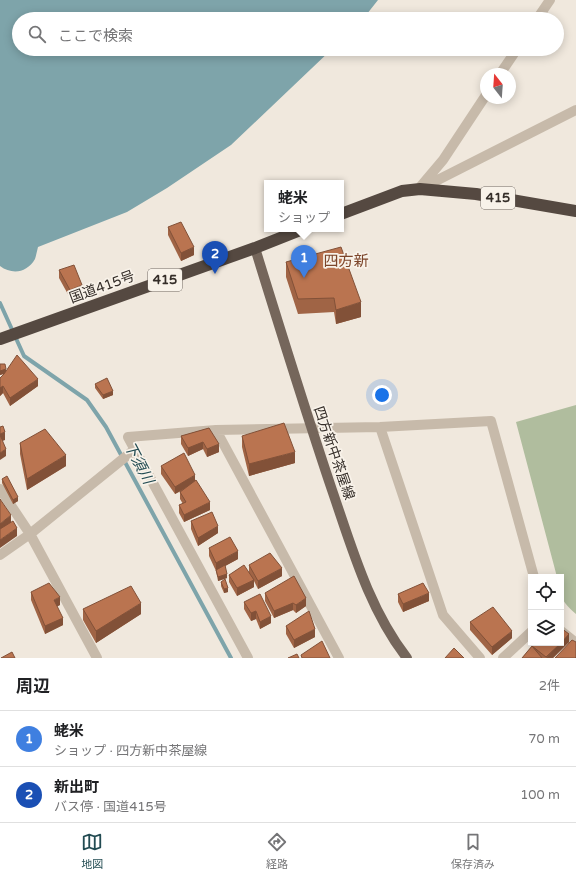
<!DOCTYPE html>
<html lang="ja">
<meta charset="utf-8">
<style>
body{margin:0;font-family:"Varela Round","Noto Sans JP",sans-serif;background:#f6f6f6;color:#202124}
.controls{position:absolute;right:12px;bottom:12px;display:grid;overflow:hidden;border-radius:0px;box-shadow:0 2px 10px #0003}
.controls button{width:36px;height:36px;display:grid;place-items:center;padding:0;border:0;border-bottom:1px solid #e0e0e0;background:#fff;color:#202124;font:20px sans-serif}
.compass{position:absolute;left:480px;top:68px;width:36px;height:36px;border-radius:50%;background:#fff;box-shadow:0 2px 10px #0003;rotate:343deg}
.you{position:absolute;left:382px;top:395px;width:14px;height:14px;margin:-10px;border:3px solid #fff;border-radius:50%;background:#1a73e8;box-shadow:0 0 0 6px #1a73e833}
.badge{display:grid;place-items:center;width:26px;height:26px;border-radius:50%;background:#224b52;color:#fff;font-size:13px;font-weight:700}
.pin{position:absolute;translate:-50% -33px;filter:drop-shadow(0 1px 2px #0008)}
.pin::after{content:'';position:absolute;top:21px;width:14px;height:12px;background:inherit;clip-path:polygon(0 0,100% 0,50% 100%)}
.popup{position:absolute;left:264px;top:180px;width:80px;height:52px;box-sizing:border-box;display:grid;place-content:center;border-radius:0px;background:#fff;filter:drop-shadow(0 1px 3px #0005);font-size:13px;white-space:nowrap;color:#757577}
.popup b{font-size:15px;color:#202124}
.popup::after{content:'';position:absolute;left:50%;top:100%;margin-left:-8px;border:8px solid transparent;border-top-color:#fff}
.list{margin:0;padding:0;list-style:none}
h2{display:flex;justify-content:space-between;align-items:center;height:52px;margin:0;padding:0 16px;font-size:17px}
h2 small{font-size:13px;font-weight:400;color:#757577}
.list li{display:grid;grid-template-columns:26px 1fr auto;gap:12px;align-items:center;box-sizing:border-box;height:56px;padding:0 16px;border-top:1px solid #e0e0e0}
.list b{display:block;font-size:15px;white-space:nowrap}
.list p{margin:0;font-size:13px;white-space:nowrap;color:#757577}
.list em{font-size:13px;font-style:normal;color:#757577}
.icon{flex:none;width:22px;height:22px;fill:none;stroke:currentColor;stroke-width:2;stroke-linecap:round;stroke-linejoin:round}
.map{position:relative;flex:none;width:576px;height:658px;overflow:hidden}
.search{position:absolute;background:#fff;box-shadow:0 2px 10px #0003;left:12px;right:12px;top:12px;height:44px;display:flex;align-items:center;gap:10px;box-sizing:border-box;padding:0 14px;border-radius:22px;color:#757577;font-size:15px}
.sheet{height:164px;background:#fff}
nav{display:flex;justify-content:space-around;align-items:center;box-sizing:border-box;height:56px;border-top:1px solid #e0e0e0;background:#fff;font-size:11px;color:#757577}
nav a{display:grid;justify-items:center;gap:2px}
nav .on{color:#224b52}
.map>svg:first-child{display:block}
.green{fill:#b0bd9e}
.water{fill:#7ea4aa}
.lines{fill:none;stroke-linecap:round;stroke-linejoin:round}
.stream{stroke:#7ea4aa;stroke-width:4}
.minor{stroke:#c7baaa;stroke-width:10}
.major{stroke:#75665b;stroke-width:10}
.highway{stroke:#554941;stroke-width:12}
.wall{fill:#a06445}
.shaded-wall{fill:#825138}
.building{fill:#ba7450;stroke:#825138}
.labels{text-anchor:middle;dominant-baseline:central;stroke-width:3.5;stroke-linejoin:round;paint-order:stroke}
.shield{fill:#f8f2e9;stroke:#706963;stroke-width:1}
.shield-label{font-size:13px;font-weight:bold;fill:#352e29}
.street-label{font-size:14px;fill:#352e29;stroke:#f8f2e9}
.neighbourhood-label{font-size:15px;fill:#7c452a;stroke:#f8f2e9}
.water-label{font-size:15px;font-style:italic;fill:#224b52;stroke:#f8f2e9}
</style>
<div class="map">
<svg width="576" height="658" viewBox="0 0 576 658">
<rect width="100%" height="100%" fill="#f0e8dd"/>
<path class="green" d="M576,405V614C560,600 561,598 561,577H557L516,422Z"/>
<path class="water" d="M0,0H378L363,19H19V49H332L231,145L167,188L127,212L38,247C37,251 36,256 35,259C27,273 12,275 0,266Z"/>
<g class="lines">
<path class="stream" d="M0,303L24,356L87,400L106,427L231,658"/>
<path class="minor" d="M537,19L550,0
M500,74L517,49
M421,186L443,160L486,95
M420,189L576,110
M380,427L443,615L480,658
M216,430L339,658
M0,489L30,534L97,658
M0,555L30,534L134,450
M561,631L576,643
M248,658L128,437L216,430L380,427L491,421L534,577
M503,658L531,632"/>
<path class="major" d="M255,248C280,329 305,410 332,490C352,548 369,609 407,658"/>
<path class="highway" d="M341,214L402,191L420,189L476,194L576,211
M0,339L255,248L303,229"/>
</g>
<path class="wall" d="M168,227L194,255L181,261L168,235Z
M286,262L361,317L336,324L334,312L298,314L286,277Z
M59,270L82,292L70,298L59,278Z
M0,364L6,371L38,386L10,406L3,393L0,396V378L4,374L0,375Z
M95,384L113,395L103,399L95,388Z
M209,428L219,452L207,457L203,449L188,456L181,444V436Z
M242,436L295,463L249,476L242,447Z
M20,443L66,466L27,490L20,454Z
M161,466L195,481L210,510L184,522L179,513V505L183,504L180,499V492L181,491L175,494L161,474Z
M2,479L18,501L13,504L2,483Z
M191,521L218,533L198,546L191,529Z
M209,548L238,559L225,566L227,578L218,581L216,571L209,556Z
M249,565L282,576L258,589L254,581V587L237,596L229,582V575L249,572Z
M221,582L228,592L224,593L221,586Z
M31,592L60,605L57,606L63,625L45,634L31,600Z
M265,593L306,606L296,613L293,610L274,618L265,601Z
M398,594L429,601L403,612L398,602Z
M244,602L271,623L260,629L256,619L251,621L244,609Z
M83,609L141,614L96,643L83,620Z
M470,622L512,638L492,655L470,630Z
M286,626L315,637L294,648L286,634Z
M569,642L553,658H522L535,643Z"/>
<path class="shaded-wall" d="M194,247V255L181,261V253Z
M82,285V292L70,298V290Z
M361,302V317L336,324V310Z
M6,369V373L0,375V371Z
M38,379V386L10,406V398Z
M3,386V393L0,396V388Z
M113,391V395L103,399V395Z
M5,432V440L0,442V434Z
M203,442V449L188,456V448Z
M219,444V452L207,457V449Z
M6,449V456L0,460V453Z
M295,452V463L249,476V464Z
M66,455V466L27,490V479Z
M195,475V482L175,494V487Z
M18,497V501L13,504V500Z
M210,502V510L184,522V515Z
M11,515V523L0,532V524Z
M218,526V533L198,546V538Z
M17,528V536L0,548V540Z
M238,551V559L216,571V563Z
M282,568V576L258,589V581Z
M227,574V578L218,581V577Z
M254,580V587L237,596V588Z
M228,588V592L224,593V589Z
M429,593V601L403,612V604Z
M60,597V605L54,608V600Z
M306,598V606L296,613V605Z
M141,603V614L96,643V631Z
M293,603V610L274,618V611Z
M256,611V619L251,621V613Z
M271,616V623L260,629V622Z
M63,618V625L45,634V626Z
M315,629V637L294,648V640Z
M512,631V638L492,655V647Z
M569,634V642L553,658H546Z"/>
<path class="building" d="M181,222L194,247L181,253L168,227Z
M341,247L361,302L336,310L334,298L298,299L286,262Z
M74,265L82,285L70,290L59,270Z
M17,355L38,379L10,398L3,386L0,388V378L4,374Z
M0,364H5L6,369L0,371Z
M107,378L113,391L103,395L95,384Z
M284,423L295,452L249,464L242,436Z
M3,426L5,432L0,434V427Z
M209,428L219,444L207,449L203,442L188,448L181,436Z
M45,429L66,455L27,479L20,443Z
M0,435L6,449L0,453Z
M184,453L195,475L175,487L161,466Z
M7,476L18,497L13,500L2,479Z
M196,480L210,502L184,515L179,505L186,502L180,492Z
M0,499L11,515L0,524Z
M212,512L218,526L198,538L191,521Z
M13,521L17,528L0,540V529Z
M230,537L238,551L216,563L209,548Z
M270,553L282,568L258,581L249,565Z
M225,565L227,574L218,577L216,570Z
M244,565L254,580L237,588L229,575Z
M294,576L306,598L296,605L293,603L274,611L265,593Z
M225,579L228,588L224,589L221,582Z
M49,583L60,597L54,600L63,618L45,626L31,592Z
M423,583L429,593L403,604L398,594Z
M131,586L141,603L96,631L83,609Z
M260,594L271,616L260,622L256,611L251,613L244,602Z
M493,607L512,631L492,647L470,622Z
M309,611L315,629L294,640L286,626Z
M561,628L569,634L561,643Z
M572,640L576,642V657L575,658H555Z
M322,641L330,658H302L301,655Z
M535,643H561L546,657L532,646Z
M532,646L542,658H522Z
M454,648L464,658H445Z
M12,652L15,658H1Z
M297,654L299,658H288Z"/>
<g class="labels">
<g class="shield">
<rect x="481" y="187" width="34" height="22" rx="3"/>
<rect x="148" y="269" width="34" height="22" rx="3"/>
</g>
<g class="shield-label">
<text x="498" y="198">415</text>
<text x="165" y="280">415</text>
</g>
<g class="street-label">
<text transform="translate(102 287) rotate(-20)">国道415号</text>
<text transform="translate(334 453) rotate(71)">四方新中茶屋線</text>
</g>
<g class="neighbourhood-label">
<text x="346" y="261">四方新</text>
</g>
<g class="water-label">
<text transform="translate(139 463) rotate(62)">下須川</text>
</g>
</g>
</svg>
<div class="controls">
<button><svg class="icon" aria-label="locate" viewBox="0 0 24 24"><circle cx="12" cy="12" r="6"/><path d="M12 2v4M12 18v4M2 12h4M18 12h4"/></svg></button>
<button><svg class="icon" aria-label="layers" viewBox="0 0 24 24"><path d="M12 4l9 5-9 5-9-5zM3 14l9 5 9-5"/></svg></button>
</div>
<svg class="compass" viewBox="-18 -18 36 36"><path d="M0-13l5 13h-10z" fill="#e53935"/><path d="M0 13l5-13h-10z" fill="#757577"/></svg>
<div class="you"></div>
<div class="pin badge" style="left:304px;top:278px;background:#3f7fe0">1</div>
<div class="popup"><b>蛯米</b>ショップ</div>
<div class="pin badge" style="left:215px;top:274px;background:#1a4fb4">2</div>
<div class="search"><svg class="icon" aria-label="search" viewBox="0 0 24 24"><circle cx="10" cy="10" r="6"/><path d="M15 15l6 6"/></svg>ここで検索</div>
</div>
<section class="sheet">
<h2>周辺<small>2件</small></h2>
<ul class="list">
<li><span class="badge" style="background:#3f7fe0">1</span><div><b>蛯米</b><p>ショップ · 四方新中茶屋線</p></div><em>70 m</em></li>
<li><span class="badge" style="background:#1a4fb4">2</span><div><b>新出町</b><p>バス停 · 国道415号</p></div><em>100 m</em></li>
</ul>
</section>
<nav>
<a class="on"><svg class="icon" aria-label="map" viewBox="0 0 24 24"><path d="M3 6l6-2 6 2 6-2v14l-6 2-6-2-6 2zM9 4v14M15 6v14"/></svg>地図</a>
<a><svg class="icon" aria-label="directions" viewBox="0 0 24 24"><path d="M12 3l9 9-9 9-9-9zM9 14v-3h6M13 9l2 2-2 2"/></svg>経路</a>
<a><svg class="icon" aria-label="saved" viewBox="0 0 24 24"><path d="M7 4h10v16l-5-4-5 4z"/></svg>保存済み</a>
</nav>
